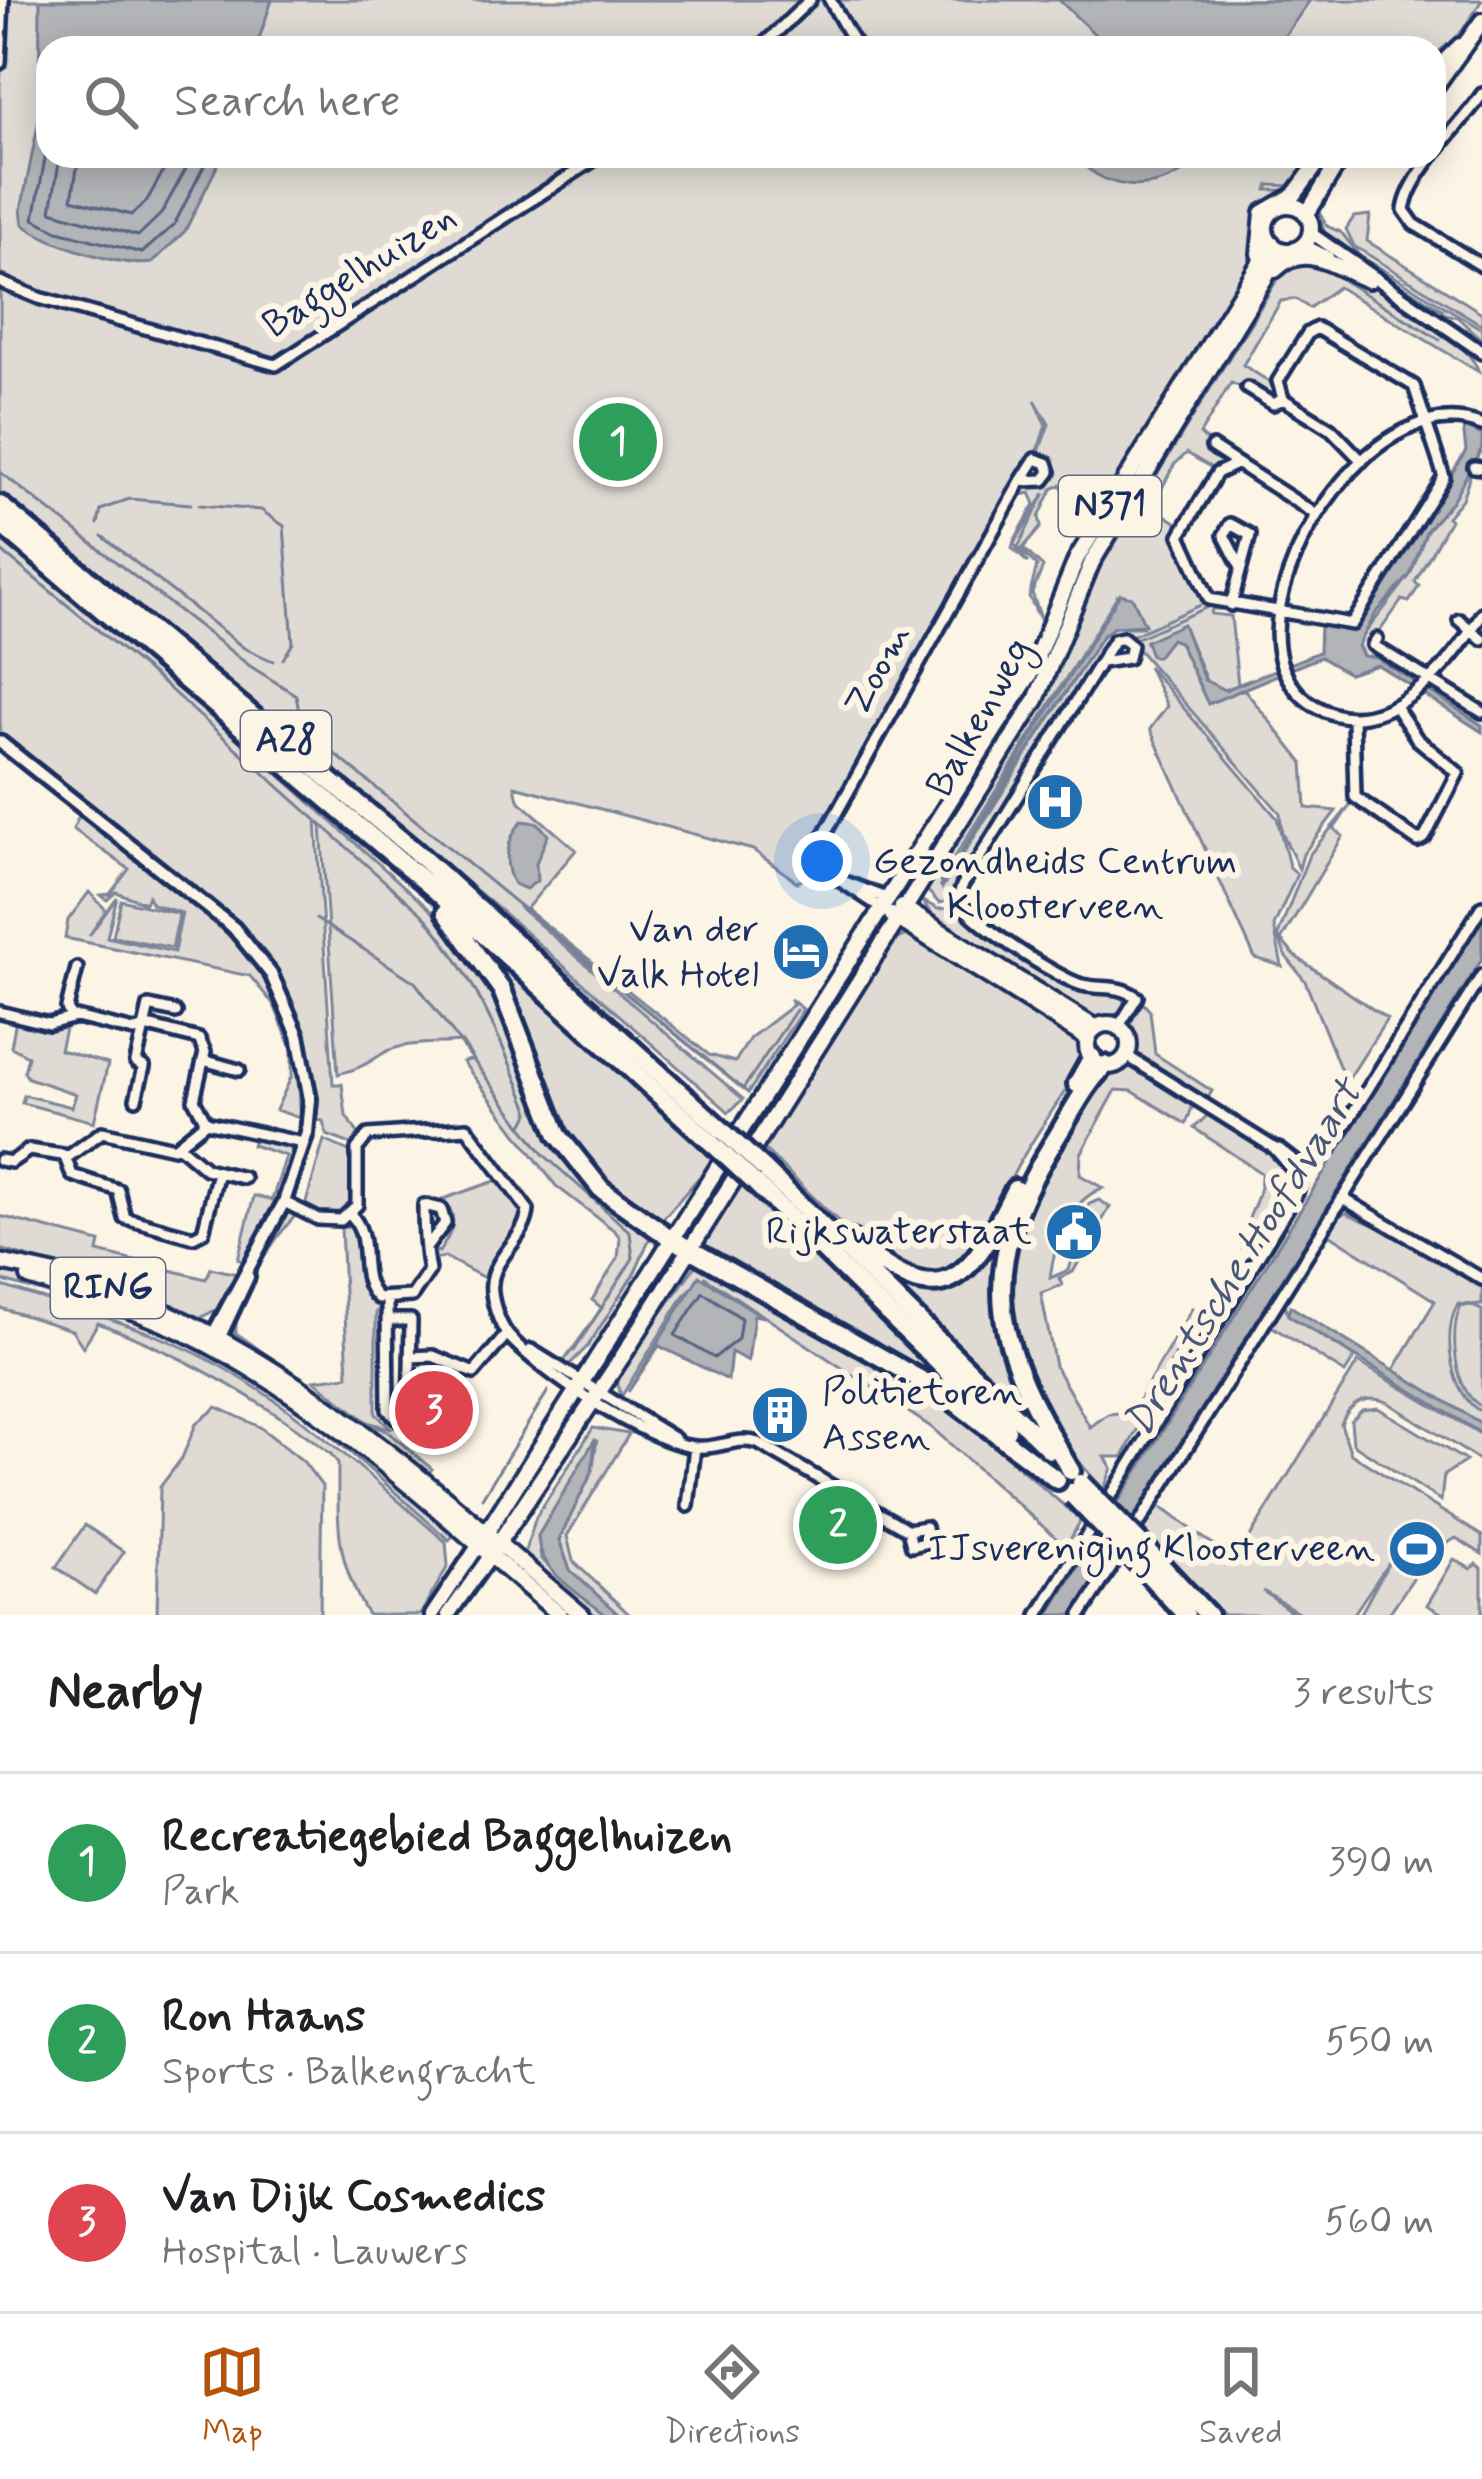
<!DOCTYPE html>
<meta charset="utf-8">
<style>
body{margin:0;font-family:Mynerve,sans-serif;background:#f6f6f6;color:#202124}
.you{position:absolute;left:822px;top:861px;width:42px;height:42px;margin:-30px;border:9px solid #fff;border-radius:50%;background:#1a73e8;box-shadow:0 0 0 18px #1a73e833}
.badge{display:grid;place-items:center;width:78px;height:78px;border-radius:50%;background:#b45309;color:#fff;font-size:39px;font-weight:700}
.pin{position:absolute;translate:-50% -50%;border:6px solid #fff;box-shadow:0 3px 12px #0006}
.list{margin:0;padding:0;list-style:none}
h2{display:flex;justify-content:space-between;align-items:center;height:156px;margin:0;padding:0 48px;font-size:51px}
h2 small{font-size:39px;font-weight:400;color:#757577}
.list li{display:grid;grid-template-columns:78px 1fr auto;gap:36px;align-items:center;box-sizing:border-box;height:180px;padding:0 48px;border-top:3px solid #e0e0e0}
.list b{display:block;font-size:45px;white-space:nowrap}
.list p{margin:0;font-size:39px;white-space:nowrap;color:#757577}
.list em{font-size:39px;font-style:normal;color:#757577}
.icon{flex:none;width:66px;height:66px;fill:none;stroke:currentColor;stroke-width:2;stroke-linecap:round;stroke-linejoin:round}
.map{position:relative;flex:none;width:1482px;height:1615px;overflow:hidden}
.search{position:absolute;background:#fff;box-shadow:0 6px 30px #0003;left:36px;right:36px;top:36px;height:132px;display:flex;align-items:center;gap:30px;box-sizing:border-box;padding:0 42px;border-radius:36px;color:#757577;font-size:45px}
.sheet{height:696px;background:#fff}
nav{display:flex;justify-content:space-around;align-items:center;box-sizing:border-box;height:168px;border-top:3px solid #e0e0e0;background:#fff;font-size:33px;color:#757577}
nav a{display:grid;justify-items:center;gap:6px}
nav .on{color:#b45309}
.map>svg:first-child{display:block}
.green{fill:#dfdbd4;stroke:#7d8599;stroke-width:3;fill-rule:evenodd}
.water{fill:#b2b4b8;stroke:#767f94;stroke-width:3}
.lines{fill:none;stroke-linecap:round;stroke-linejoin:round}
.shore{stroke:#576482;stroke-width:3}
.stream{stroke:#767f94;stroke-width:3}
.minor-casing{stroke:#1b2f5e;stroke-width:18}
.tertiary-casing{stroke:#1b2f5e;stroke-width:20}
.secondary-casing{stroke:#1b2f5e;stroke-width:21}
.primary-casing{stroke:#1b2f5e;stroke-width:22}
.motorway-casing{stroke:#1b2f5e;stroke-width:26}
.minor{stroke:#fcf5e5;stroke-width:9}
.tertiary{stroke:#fcf5e5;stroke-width:10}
.secondary{stroke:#fcf5e5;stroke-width:12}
.primary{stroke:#fcf5e5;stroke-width:14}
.motorway{stroke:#fcf5e5;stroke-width:16}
.motorway-bridge-casing{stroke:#1b2f5e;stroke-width:26;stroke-linecap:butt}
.motorway-bridge{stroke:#fcf5e5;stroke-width:16}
.labels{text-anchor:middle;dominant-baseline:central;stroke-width:12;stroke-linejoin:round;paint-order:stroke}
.shield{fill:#fcf5e5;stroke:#5e6a86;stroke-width:3}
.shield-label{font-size:36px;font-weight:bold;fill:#1b2f5e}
.street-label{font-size:39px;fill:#1b2f5e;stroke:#fcf5e5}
.poi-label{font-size:39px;fill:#1b2f5e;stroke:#fcf5e5;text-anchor:end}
.water-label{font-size:42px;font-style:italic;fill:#485779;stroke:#fcf5e5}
</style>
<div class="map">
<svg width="1482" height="1615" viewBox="0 0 1482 1615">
<rect width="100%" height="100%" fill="#fcf5e5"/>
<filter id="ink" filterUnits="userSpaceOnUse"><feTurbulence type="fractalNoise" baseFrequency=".00833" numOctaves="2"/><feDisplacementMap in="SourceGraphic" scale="24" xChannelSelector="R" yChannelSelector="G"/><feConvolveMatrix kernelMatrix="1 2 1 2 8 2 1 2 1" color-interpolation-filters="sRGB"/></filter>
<g filter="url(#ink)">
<path class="green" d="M7,0H1482L1462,31L1434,56V48H48V156H1314L1294,186L1269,185L1267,190H1290L1273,200C1236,311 1163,408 1102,508L1077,514L1061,485L1052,489L1039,517L1041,527L1023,548L1043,567L1032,593L1044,627L1029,597L1037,566L1018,547L1045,493L1014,544L1028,563L1012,548L1014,541L1035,504L1030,493L1018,496L1026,486L1050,481L1056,469L1050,457L1039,452L1049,424L1035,400L1046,425L1035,459L817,848L824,870L814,867L811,876L797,882L753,850L515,786L518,800L576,850L526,909L709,1055L735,1062L750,1038L793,1005L790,999L803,1009L748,1093L518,906L743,1099L729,1112L507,916L0,493V85Z
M1316,205L1327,226L1341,232L1359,255L1482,329V340L1457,317L1430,310L1315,234L1310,214Z
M1370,215L1367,241L1482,313V325L1354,246L1346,229L1354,217Z
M1288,263C1300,263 1315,261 1327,265C1371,280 1470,340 1479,372L1338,287L1309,308L1296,299L1281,301L1243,365L1273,384L1272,400L1231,383L1200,434L1228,463L1215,470L1187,453L1174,465L1152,507L1179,524L1174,534L1207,602L1134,635L1109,639L955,885L954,900L939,903L924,887L1049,687L1086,580L1278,271ZM1117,596L1142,627H1114L1102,636L942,888L940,881Z
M1479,448L1462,499L1447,517L1450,520L1415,582L1419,586L1409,602L1402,600L1370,645L1419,678L1416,683L1377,658L1363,656L1358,642L1410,575L1427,530L1452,501Z
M0,540L192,697L436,915L486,983L565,1156L591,1189L651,1235L635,1272L588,1346L568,1366L562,1364L602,1308L592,1300L618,1258L620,1238L615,1231L556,1186L463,1062L473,1059L462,1042C440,1044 401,1041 382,1054C367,1064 358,1069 338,1074L321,826L316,820L333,1084H342L346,1116L360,1136L353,1145L327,1135L323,1121L310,1119C308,1039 295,1001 247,936L0,736Z
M1210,606L1236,610L1212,609L1211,614L1231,616L1238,685L1225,690L1208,685L1183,625L1146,642L1157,656L1171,639L1179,642L1208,703L1244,689L1303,763L1306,808L1336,811L1303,854L1299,869L1282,833L1280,813L1137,648L1135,639Z
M1148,666L1277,818L1289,866L1297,874L1274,926L1282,966L1255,958L1150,729L1167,706Z
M1351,804L1334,829L1343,836L1281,940L1295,956L1387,1019L1346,1083L1305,981L1285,955L1278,935L1309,855Z
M80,814C109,831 136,856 162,877C249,946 301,1000 300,1118L276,1110L292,1075V1049L274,1005L250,976L65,938L68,920L89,892L106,910L89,936L117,897L107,937L174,952L182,913L152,904L148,896L145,903L116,892L107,900L101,895L110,894L129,869L73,829Z
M121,900L179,914L172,948L113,936Z
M921,900L938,909L954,908L1075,987L1120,992L1126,1007L1107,1019L1086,1018L932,915Z
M463,927L715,1159L659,1223L607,1186L567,1138Z
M910,933L1079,1037L1084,1049L1081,1067C1061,1098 1040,1128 1021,1160C986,1221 967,1317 877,1253C836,1224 799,1181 762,1147L896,940Z
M1141,1001L1150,1011L1155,1054L1212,1091L1208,1098L1138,1054L1130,1025Z
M16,1020L50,1028L66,1025L60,1050L108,1064L94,1122L22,1103L24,1095L72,1107L76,1094L28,1078L24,1072L28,1056L11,1047Z
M1121,1066L1140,1069L1194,1102L1186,1124L1132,1091L1116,1090L1081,1154L1080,1175L1103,1188C1070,1200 1055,1240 1050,1278L1069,1270L1089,1204L1099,1200L1110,1207L1073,1272L1059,1278L1062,1285L1041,1293L1055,1366L1090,1427L1108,1414L1132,1412L1192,1308L1205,1315L1182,1342L1123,1457H1105L1112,1468L1104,1489C1073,1459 1055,1429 1036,1390C974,1267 1041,1176 1105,1072Z
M1211,1112L1285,1163L1266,1215L1242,1246C1240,1226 1263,1200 1261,1173L1194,1128Z
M255,1136L288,1146L293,1157L277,1203L245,1262L238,1259L254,1196L272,1200L286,1156L252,1145Z
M324,1140L351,1152L350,1208L341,1217H325L305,1206Z
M501,1179L525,1217L488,1280L445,1257L436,1259L434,1250L439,1252C451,1234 461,1218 443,1199Z
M742,1183L978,1415L702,1248Z
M289,1209L298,1213C276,1235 233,1298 236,1333L360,1421L387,1431L432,1469L426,1476L235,1336C228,1313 272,1226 289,1209Z
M1010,1210C997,1303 988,1335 1033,1422L879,1269L939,1286Z
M1346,1213L1399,1236L1482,1284V1305L1458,1304C1441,1333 1451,1397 1482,1412V1424L1394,1370L1435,1301L1326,1232L1338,1214Z
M0,1216L100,1242L98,1252L206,1279L211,1268L237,1274L217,1309L198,1319L113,1283L0,1249Z
M352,1225L364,1289L384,1304L376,1312V1414L392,1429L367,1422L314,1380L348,1376L341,1228Z
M696,1265L949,1408L1081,1520L1066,1547L931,1427L705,1277L685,1294L621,1397L616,1375Z
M0,1270C78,1295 158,1320 230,1360C313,1405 383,1475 454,1535L449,1540C388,1488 333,1431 265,1387C184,1333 92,1306 0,1280Z
M0,1285C58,1305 117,1318 174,1343C280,1389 359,1468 446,1542L448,1566L420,1615H368C335,1559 338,1526 338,1463L331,1454C259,1398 184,1355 98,1323L83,1347L72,1330L0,1308Z
M1284,1301L1288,1315L1355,1357L1345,1373L1268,1324Z
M1470,1305L1482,1310V1407C1454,1392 1449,1334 1460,1307Z
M1358,1362L1482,1435V1462L1387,1402C1366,1394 1349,1403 1341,1424L1351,1454L1482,1536V1554L1456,1538L1444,1545L1422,1526L1400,1555L1420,1568L1388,1615H1360L1389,1562L1353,1615H1303L1263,1591L1296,1615H1223L1141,1529L1157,1504L1235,1561Z
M217,1407L260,1427L303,1461L322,1486L320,1615H157L160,1487L182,1458L196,1424Z
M1378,1408L1466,1461L1444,1475L1441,1501L1353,1444L1351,1421L1362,1410Z
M593,1428L629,1434L567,1536L573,1561L630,1615H619L570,1570L559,1539L592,1472L597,1440L538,1536L541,1559L606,1615H595L524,1554L536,1517Z
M85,1525L124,1552L95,1594L56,1567Z
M1454,1559L1471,1569L1476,1564L1482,1568V1615H1445L1427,1605Z"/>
<path class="water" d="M40,0H272L256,48H48V156H222L185,231L152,263C125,268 44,243 23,224L21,210L39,120Z
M1059,0H1310L1276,48H1109Z
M1075,156H1202C1167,193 1111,198 1075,156Z
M1463,426L1482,435V448L1452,501L1427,530L1410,575L1376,613L1358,646L1363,656L1377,658L1482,725V732L1378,665L1349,674L1320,657L1208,704L1179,642L1171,639L1157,657L1151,656L1146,641L1183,624L1204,680L1225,690L1319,652L1320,624L1355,628L1466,451Z
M1120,594L1132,597L1145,625L1114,627L1102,636L940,887Z
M522,821L538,823L548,835L536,863L537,881L526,889L514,884C502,864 507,838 522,821Z
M1482,918V959L1073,1615H1048Z
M699,1276L764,1317L754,1315L748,1361L731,1352L728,1380L659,1346L628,1392Z
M1290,1306L1482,1424V1434L1288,1315Z
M595,1439L592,1472L559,1540L570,1570L619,1615H606C579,1593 539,1572 538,1536Z"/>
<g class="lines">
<path class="shore" d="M48,142L34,219L58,231L142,253L174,225L209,156
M60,156L51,211L138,236L161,214L193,156
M79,156L72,199L131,215L146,202L172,156
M703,1292L741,1318L738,1339L714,1358L675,1335Z"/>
<path class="stream" d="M1434,99L1482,37
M1325,199L1356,156
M1318,211L1325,235
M1357,259L1443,310
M1320,266L1440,340
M0,472L250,666L296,695L301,723L308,732L743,1089L796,1010
M199,505L261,510L284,526L293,643L283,659
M98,524L101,510L129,499L191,504
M102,536L244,648L273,661
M0,550L165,685L425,917C476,977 501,1041 530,1112L522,1127
M1090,584L1280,275
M316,919L415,982L543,1154L630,1232L633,1258L574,1351
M482,1498L548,1391"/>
<defs>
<path id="minor" d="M830,0L857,48
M760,48L810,0
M0,63L3,0
M1482,94C1460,127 1409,173 1404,210L1414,224L1482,266
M0,282L39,298L276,365L600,156
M1247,388L1273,404L1283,399L1331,429L1362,461
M1482,425C1379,384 1261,562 1279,654C1283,675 1296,695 1315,706C1383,746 1451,666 1482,613
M1212,447L1317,515
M1234,465L1217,473L1180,535L1209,599L1352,624L1444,477L1414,386L1317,328L1308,333L1278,381L1283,399
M1474,467L1482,468
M1231,605L1250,535L1230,524L1224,535L1240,566
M1459,620L1482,639
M1377,639L1373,645L1482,712
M1101,662L1128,658L1131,645L1123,638L1114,640L962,886L958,898C963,918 1059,979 1082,985C1104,990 1117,984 1137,997L1119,1026
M1353,718L1355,797L1418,841L1425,837L1458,773L1417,739L1395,706
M845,882L889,899
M883,909L824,870L817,848L1021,481L1035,459L1047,463L1050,472L1044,480L1021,481
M0,1012L49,1024L76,1017L134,1031L152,1027L199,1039L205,1052L194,1100L206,1122
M71,1018L67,1008L77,968
M1127,1056L1274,1148L1298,1175
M203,1060L239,1070
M136,1099L144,1067L136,1062L149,1006L176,1012
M206,1122L303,1143
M179,1146L206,1169L244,1178
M1279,1149L1304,1168
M65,1157L72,1175L118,1190L125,1218L193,1237L203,1232L218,1172
M0,1160L11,1162L29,1150L69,1156L102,1132L174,1148L206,1122
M1297,1172L1331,1148L1482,906
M1342,1198L1482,1279
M284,1202L318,1219L341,1220L357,1205V1149L368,1135L467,1128L528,1210C526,1238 494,1256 492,1283C490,1297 499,1324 508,1335C539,1372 647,1442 695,1447C717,1450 736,1436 758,1443L908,1530L925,1527L928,1542L912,1546L908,1530
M350,1214C375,1238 354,1277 378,1298L412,1296L429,1271C425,1250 424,1226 424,1205L441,1209L445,1223L426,1248
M387,1320H411L409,1418L404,1425L388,1410L387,1299
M531,1350L675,1439
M410,1357L433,1356L474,1373L507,1334
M688,1506L695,1447
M1132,1535L1482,975
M1038,1615L1297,1193L1304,1168
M1081,1615L1123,1549"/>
<path id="tertiary" d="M1311,233L1482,352
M1304,245L1328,257
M0,742L234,928L271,974L298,1035L310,1099L307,1133L284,1202L211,1338
M218,1341L248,1277"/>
<path id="secondary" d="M432,1615L478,1546
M448,1615L490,1556"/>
<path id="primary" d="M1434,72L1460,46
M1434,88L1482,21
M1265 228a23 23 0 1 1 46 0a23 23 0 1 1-46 0Z
M1307,214L1342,156
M1259,254L1263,213L1294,195L1323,156
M1275,270C1306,240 1336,269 1369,280
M902,907L1096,1028
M892,915L1088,1039
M1087 1045a21 21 0 1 1 42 0a21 21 0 1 1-42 0Z
M0,1262C36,1270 73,1276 107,1288C291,1353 436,1491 582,1615
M29,1277C81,1294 135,1309 185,1333C327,1401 441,1515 560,1615
M478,1546L1030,674L1077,558L1272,243
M490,1556L626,1351L1036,700L1092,562L1282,250"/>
<path id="motorway" d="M0,505L417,853L724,1132
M0,524L437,892L715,1146
M446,912L502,990L558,1135L601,1189L670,1238L939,1390L1057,1480
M1077,1084L1092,1057
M764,1169L1050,1450
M755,1183L1007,1430
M852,1240C945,1320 970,1279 1015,1189
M1071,1471C996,1345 971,1277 1053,1143C1069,1118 1083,1087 1105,1065
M1141,1544L1208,1615
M1133,1558L1186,1615"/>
</defs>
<use href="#minor" class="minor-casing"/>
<use href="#tertiary" class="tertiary-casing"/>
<use href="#secondary" class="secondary-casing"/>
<use href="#primary" class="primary-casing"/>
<use href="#motorway" class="motorway-casing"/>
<use href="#minor" class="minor"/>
<use href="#tertiary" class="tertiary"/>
<use href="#secondary" class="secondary"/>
<use href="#primary" class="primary"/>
<use href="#motorway" class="motorway"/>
<defs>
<path id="motorway-bridge" d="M724,1132L764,1169
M715,1146L755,1183
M1081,1483L1141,1544
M1073,1496L1133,1558"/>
</defs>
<use href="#motorway-bridge" class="motorway-bridge-casing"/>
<use href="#motorway-bridge" class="motorway-bridge"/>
</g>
</g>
<defs>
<symbol id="hospital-disc" viewBox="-11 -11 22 22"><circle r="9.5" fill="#1f6fb2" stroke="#fcf5e5"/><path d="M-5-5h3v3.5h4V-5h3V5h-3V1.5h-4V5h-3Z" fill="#fff"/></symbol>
<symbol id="hotel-disc" viewBox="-11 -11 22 22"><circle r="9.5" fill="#1f6fb2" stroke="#fcf5e5"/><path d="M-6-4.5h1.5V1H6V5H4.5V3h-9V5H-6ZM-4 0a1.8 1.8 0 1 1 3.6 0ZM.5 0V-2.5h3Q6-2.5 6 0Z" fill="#fff"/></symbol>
<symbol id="civic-disc" viewBox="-11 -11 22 22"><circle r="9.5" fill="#1f6fb2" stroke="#fcf5e5"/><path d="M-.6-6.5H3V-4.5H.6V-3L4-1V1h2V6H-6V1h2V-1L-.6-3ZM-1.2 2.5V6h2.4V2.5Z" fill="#fff"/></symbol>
<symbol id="building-disc" viewBox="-11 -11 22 22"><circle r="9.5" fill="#1f6fb2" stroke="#fcf5e5"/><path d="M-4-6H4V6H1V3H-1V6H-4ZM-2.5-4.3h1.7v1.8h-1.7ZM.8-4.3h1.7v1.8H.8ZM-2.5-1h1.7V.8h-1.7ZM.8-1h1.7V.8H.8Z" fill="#fff"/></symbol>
<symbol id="stadium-disc" viewBox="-11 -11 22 22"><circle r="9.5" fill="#1f6fb2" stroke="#fcf5e5"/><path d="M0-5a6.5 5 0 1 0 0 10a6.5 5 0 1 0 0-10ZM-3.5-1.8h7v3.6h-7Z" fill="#fff"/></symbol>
</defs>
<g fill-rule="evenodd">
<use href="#hospital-disc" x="1022" y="769" width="66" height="66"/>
<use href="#hotel-disc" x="768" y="919" width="66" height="66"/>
<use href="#civic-disc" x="1041" y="1199" width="66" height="66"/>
<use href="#building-disc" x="747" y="1382" width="66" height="66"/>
<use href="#stadium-disc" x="1384" y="1516" width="66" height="66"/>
</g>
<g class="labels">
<g class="shield">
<rect x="1059" y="476" width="102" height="60" rx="9"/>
<rect x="241" y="711" width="90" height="60" rx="9"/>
<rect x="51" y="1258" width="114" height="60" rx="9"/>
</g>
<g class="shield-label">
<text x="1110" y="506">N371</text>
<text x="286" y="741">A28</text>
<text x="108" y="1288">RING</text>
</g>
<g class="street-label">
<text transform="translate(360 272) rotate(-32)">Baggelhuizen</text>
<text transform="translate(879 670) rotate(-61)">Zoom</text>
<text transform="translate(980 718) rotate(-61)">Balkenweg</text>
</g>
<g class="poi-label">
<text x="1055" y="862" text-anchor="middle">Gezondheids Centrum<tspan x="1055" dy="45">Kloosterveen</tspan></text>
<text x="759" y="930">Van der<tspan x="759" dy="45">Valk Hotel</tspan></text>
<text x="1032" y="1232">Rijkswaterstaat</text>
<text x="822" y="1393" text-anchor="start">Politietoren<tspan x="822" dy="45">Assen</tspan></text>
<text x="1375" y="1549">IJsvereniging Kloosterveen</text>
</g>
<g class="water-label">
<text transform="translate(1244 1259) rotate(-58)">Drentsche Hoofdvaart</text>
</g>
</g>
</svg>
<div class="you"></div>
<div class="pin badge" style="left:618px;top:442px;background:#2e9e5b">1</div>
<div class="pin badge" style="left:838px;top:1525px;background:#2e9e5b">2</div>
<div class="pin badge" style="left:434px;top:1410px;background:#e0444e">3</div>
<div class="search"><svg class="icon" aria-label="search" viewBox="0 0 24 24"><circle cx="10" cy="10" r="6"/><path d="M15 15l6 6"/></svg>Search here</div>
</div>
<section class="sheet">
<h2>Nearby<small>3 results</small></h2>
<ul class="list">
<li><span class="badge" style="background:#2e9e5b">1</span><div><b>Recreatiegebied Baggelhuizen</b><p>Park</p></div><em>390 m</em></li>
<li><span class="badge" style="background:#2e9e5b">2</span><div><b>Ron Haans</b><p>Sports · Balkengracht</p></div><em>550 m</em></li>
<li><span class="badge" style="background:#e0444e">3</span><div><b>Van Dijk Cosmedics</b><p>Hospital · Lauwers</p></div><em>560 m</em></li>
</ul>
</section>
<nav>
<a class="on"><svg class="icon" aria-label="map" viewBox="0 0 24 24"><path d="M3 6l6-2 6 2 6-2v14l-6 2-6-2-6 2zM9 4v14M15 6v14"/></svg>Map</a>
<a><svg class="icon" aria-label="directions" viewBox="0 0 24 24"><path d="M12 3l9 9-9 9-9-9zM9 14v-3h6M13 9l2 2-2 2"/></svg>Directions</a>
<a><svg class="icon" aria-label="saved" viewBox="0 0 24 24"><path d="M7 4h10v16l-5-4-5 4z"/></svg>Saved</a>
</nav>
